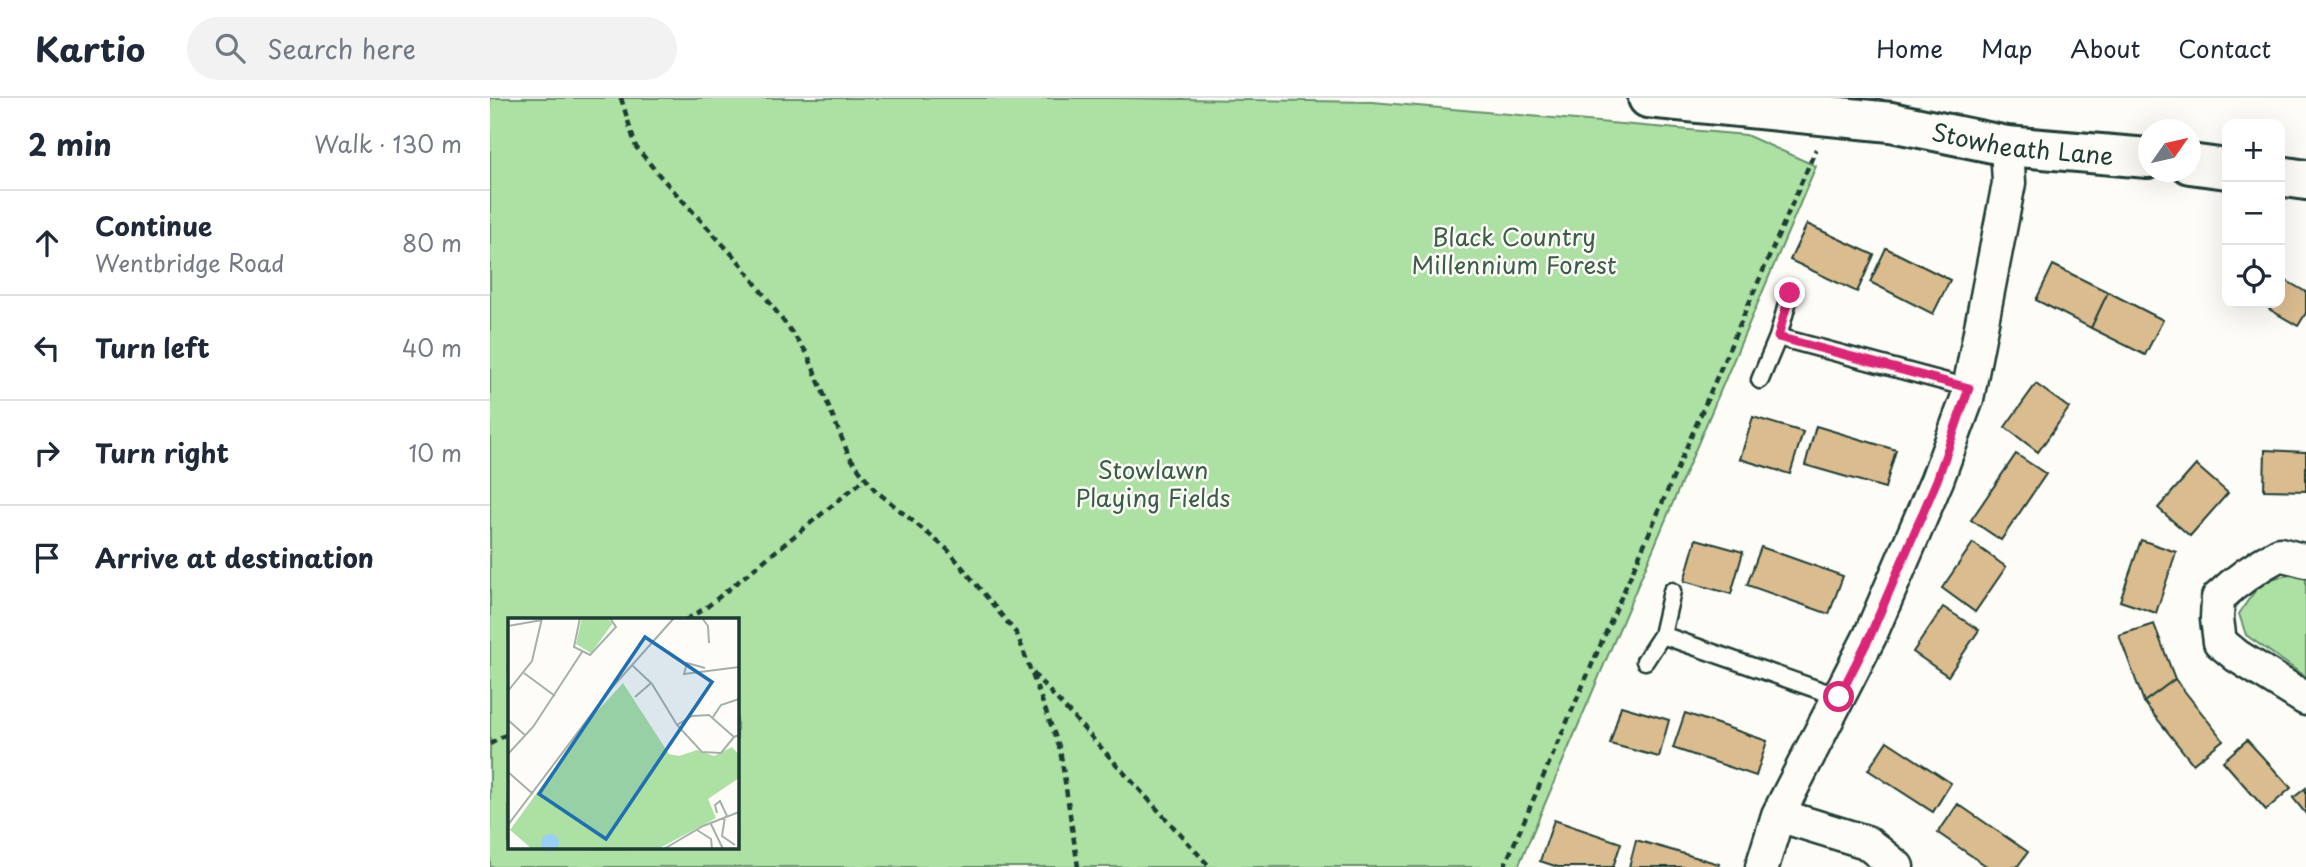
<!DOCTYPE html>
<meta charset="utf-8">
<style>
body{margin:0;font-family:"Playpen Sans",sans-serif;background:#f2f2f3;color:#1f2937}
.controls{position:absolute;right:21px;top:21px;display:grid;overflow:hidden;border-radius:14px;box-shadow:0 7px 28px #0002}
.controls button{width:63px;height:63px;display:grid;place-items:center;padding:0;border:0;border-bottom:2px solid #e0e1e3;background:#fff;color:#1f2937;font:35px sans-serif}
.compass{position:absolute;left:1648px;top:21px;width:63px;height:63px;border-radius:50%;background:#fff;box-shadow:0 7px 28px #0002;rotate:56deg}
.stop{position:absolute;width:21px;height:21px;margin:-16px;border:5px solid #db2777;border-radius:50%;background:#fff}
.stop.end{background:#db2777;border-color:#fff;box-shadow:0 2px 7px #0008}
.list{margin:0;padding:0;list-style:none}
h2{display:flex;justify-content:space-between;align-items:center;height:91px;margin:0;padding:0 28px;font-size:30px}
h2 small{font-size:23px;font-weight:400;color:#747a83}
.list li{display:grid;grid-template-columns:46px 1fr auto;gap:21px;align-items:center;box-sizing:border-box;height:105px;padding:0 28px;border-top:2px solid #e0e1e3}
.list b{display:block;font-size:26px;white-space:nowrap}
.list p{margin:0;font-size:23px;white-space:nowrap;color:#747a83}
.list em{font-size:23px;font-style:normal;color:#747a83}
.icon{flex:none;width:38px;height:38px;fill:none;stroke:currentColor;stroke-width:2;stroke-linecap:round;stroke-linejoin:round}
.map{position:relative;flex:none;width:1816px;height:769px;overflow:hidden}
header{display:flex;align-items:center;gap:42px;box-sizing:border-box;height:98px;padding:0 35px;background:#fff;border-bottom:2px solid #e0e1e3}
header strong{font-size:33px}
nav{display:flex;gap:38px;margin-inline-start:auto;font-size:24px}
.search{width:490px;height:63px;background:#f2f2f3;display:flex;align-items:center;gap:18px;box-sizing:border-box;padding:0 24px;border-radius:38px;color:#747a83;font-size:26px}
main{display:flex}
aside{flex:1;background:#fff}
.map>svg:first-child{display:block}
.green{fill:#ace1a3;stroke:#668f6c;stroke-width:2;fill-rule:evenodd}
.building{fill:#dabc8e;stroke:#1f3d34;stroke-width:2}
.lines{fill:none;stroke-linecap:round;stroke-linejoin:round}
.lane-casing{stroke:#1f3d34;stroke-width:21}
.street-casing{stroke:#1f3d34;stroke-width:37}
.secondary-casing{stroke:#1f3d34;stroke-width:44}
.path{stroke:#1f3d34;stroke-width:4.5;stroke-dasharray:7 5;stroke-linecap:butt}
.lane{stroke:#fdfcf7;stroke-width:16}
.street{stroke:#fdfcf7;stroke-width:32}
.secondary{stroke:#fdfcf7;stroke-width:38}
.route{stroke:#db2777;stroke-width:9}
.labels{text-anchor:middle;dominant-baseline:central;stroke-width:5;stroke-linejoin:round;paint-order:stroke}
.street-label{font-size:24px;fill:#1f3d34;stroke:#fdfcf7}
.park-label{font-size:24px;fill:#3b5e4a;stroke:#fdfcf7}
.inset-road{fill:none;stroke:#a4b0a9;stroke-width:2}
.view{fill:#1f6fb2;fill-opacity:0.15;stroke:#1f6fb2;stroke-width:3.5}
.inset-edge{fill:none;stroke:#1f3d34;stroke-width:3.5}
</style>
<header>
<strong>Kartio</strong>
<div class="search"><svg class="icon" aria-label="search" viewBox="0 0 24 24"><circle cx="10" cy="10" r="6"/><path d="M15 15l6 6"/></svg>Search here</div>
<nav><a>Home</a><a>Map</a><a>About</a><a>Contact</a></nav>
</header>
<main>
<aside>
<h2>2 min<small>Walk · 130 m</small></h2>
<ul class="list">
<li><svg class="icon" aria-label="ahead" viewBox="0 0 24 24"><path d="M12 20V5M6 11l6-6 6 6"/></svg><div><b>Continue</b><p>Wentbridge Road</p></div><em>80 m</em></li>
<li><svg class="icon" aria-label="left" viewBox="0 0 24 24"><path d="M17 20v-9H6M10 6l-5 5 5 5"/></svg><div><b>Turn left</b></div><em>40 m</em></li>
<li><svg class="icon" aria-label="right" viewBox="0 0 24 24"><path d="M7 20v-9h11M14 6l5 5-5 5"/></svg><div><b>Turn right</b></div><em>10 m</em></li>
<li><svg class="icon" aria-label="arrive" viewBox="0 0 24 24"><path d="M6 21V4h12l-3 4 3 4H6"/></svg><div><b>Arrive at destination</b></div></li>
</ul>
</aside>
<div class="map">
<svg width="1816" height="769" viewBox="0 0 1816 769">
<rect width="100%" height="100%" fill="#fdfcf7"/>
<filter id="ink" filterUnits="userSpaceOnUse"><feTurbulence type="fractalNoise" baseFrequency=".0143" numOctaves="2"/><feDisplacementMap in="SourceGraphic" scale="14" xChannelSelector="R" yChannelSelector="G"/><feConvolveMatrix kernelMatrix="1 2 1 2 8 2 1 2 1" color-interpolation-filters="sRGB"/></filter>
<g filter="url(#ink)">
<path class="green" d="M0,0H626L882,4L1256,37L1326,68L1028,769H0ZM19,522H247V750H19Z
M1816,476V579L1756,537L1749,516C1770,483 1776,478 1816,476Z"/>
<path class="building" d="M1317,126L1384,157L1367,194L1300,162Z
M1396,150L1460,182L1443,216L1380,184Z
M1563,167L1618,194L1601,230L1546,202Z
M1795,182L1816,194V215L1808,228L1779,211L1782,205H1790V192Z
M1618,194L1673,222L1655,257L1601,230Z
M1546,286L1579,310L1548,354L1515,329Z
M1263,319L1313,334L1300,376L1250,361Z
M1326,328L1406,352L1395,390L1315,367Z
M1775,352L1816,354V393L1774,392Z
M1526,356L1556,376L1511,442L1481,422Z
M1706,367L1738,395L1700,438L1668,410Z
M1206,441L1253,454L1241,496L1194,483Z
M1651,442L1686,454L1666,515L1630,503Z
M1483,445L1516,469L1485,514L1452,490Z
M1271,449L1353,478L1339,516L1257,487Z
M1453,509L1489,532L1458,578L1423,554Z
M1664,526L1685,581L1654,604L1629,537Z
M1685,581L1733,642L1703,666L1654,604Z
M1131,608L1179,622L1169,659L1120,646Z
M1195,615L1277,643L1266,678L1183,650Z
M1757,642L1801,690L1776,712L1733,663Z
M1397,643L1461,685L1443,714L1378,672Z
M1816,690V716L1803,700Z
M1468,706L1538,754L1527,769H1498L1448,735Z
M1064,722L1131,745L1123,769H1068L1050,763Z
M1146,742L1229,766L1228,769H1139Z"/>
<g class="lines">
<defs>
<path id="lane" d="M1288,239L1479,290
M1270,282L1288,239L1300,195
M1172,537L1349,599
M1155,563L1172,537L1182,493"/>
<path id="street" d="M1816,463L1790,456C1767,468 1747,482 1728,500L1727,521L1730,544L1747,558L1816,601
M1288,717L1376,744L1407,769
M1272,769L1288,717L1380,538L1447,382L1477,301L1519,85L1517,48"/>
<g id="secondary">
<path id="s1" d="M1158,0L1401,24L1517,48L1658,60"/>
<path d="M1700,66L1737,71"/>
<path d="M1790,78L1816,82"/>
</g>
</defs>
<use href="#lane" class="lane-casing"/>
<use href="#street" class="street-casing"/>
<use href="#secondary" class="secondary-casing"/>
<path class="path" d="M131,0L146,49L170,78L251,166L317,255L359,358L385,392L458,452L527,536L570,651L588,769
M196,522L218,508L376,380
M543,575L720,769
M0,646L19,635
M1014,769L1326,51"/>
<use href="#lane" class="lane"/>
<use href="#street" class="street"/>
<use href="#secondary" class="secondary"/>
</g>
</g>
<g class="lines" filter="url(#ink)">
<path class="route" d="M1300,195L1288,239L1479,290L1447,382L1380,538L1349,599"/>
</g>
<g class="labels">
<g class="street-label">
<text stroke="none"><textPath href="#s1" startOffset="378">Stowheath Lane</textPath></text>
</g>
<g class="park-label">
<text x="1024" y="138">Black Country<tspan x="1024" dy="28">Millennium Forest</tspan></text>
<text x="663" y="371">Stowlawn<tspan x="663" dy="28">Playing Fields</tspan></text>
</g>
</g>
<g transform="translate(18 520)">
<rect width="231" height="231" fill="#fdfcf7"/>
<path d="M74,0H98L105,5L83,35L68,26ZM115,65L161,136L171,138L189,132L206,138L224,129L231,137V160L200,181L208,200L150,231H24L2,212L83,100Z" fill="#ace1a3"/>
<path d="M33 225a9 9 0 1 1 18 0a9 9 0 1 1-18 0Z" fill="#99cef7"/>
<path class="inset-road" d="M72,0L66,29L82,37L108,9L102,0M194,0L200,8L201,25M0,8L34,2M124,47L144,66L169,107L194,134L213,135L226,119M197,50L179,45L176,56L231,49M16,55L47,78M0,73L24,43L34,0M127,79L143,65M205,99L213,87L231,81M0,102L18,118M169,107L184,98L201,97L226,119L231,117M0,136L25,109L74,34M0,154L25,176M209,195L207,187L212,183L219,198M217,199L214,218L227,227M202,204L215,231M0,207L101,73L166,0M189,212L203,221L204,231M156,231L195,208L231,194"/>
<path class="view" d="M137,19L204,64L98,221L31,176Z"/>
<rect width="231" height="231" class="inset-edge"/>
</g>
</svg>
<div class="controls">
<button>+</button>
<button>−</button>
<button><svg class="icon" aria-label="locate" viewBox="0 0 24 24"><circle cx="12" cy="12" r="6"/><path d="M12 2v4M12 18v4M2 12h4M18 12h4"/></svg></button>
</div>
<svg class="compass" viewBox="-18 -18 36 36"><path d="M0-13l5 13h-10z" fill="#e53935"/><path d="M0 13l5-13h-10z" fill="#747a83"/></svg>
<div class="stop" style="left:1349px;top:599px"></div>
<div class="stop end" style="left:1300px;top:195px"></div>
</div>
</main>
